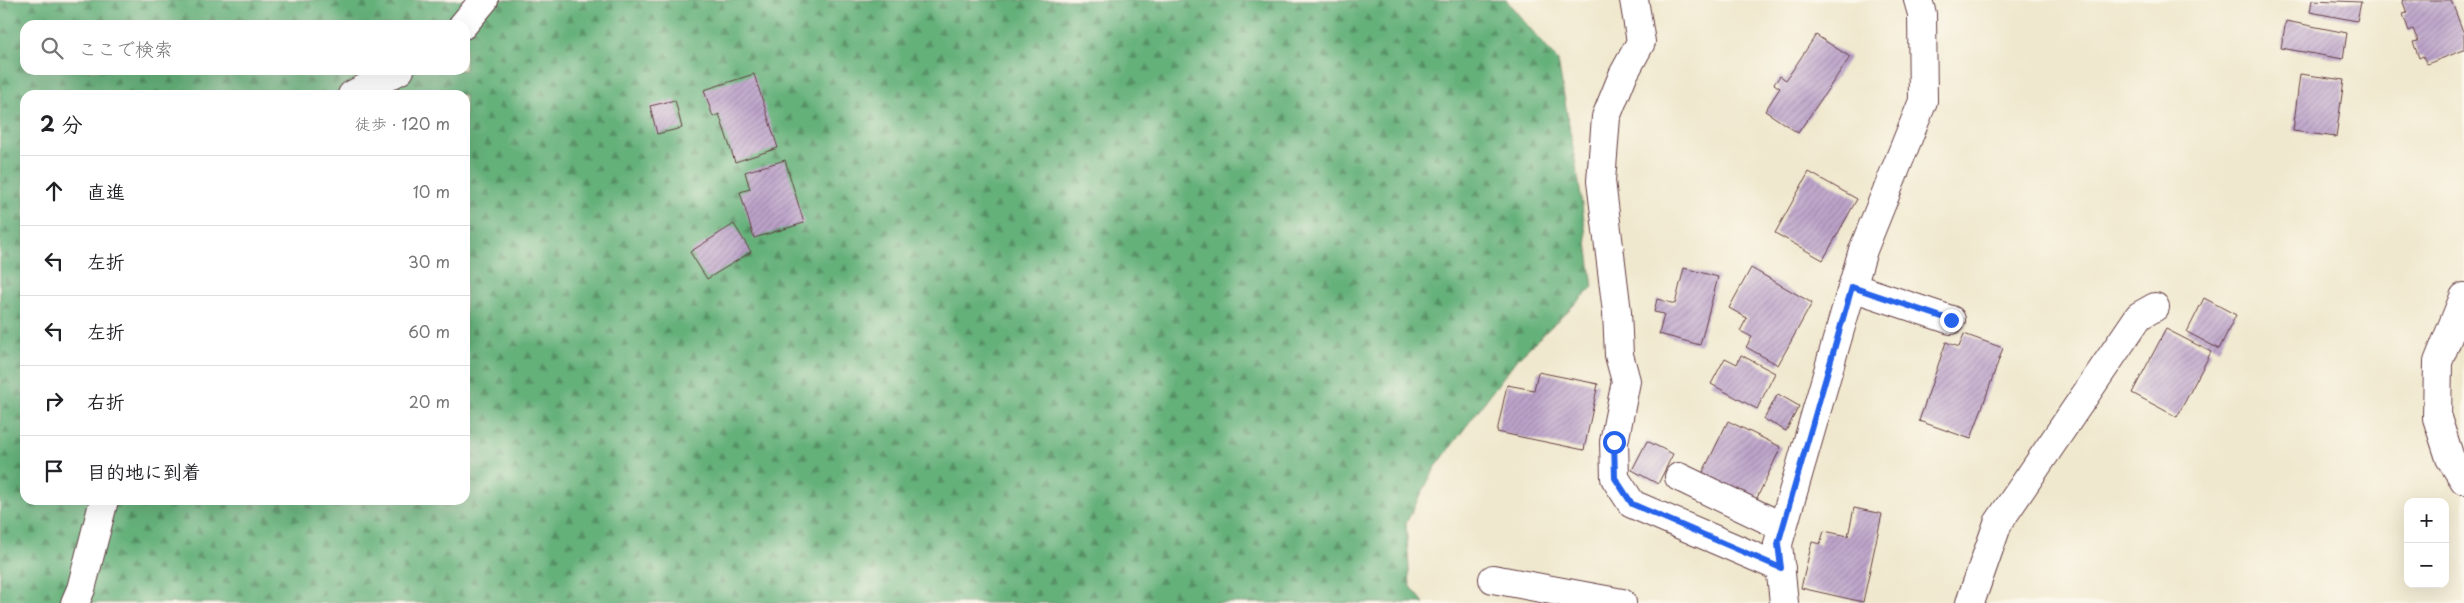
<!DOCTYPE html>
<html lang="ja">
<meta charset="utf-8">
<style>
body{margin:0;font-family:"Playpen Sans","Klee One",sans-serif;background:#f6f6f6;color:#202124}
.controls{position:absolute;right:15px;bottom:15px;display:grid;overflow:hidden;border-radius:10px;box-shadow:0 5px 20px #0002}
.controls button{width:45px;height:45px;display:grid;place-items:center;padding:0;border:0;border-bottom:1px solid #e0e0e0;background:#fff;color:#202124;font:25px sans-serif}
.stop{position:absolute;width:15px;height:15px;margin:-11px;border:4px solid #2563eb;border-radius:50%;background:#fff}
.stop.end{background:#2563eb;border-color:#fff;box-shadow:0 1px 5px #0008}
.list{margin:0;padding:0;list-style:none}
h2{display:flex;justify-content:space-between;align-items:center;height:65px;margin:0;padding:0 20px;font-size:21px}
h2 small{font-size:16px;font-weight:400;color:#757577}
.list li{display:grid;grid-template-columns:32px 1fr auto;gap:15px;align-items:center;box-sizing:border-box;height:70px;padding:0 20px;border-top:1px solid #e0e0e0}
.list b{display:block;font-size:19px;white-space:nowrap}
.list em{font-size:16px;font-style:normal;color:#757577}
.icon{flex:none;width:28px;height:28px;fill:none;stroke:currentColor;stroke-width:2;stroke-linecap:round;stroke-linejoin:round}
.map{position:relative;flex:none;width:2464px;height:603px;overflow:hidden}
.search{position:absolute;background:#fff;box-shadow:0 5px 20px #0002;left:20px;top:20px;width:450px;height:55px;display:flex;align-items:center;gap:12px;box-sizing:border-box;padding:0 18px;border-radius:15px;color:#757577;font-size:19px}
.panel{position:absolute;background:#fff;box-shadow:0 5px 20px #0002;left:20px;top:90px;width:450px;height:415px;border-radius:15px}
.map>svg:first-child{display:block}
.forest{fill:url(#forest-firs);stroke:#586852;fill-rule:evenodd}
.building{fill:url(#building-hatch)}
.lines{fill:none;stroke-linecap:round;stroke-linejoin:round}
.minor-casing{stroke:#633d43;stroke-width:30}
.minor{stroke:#fff;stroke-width:28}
.route{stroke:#2563eb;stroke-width:6}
</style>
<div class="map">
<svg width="2464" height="603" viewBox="0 0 2464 603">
<defs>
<pattern id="forest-firs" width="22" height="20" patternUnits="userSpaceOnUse" patternTransform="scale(1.25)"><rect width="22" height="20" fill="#65b17a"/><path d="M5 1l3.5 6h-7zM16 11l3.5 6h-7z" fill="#558f64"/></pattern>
<pattern id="building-hatch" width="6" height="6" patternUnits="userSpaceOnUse" patternTransform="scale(1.25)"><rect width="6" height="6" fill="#bca3ca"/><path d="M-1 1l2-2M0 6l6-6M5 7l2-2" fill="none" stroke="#9b84a4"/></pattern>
</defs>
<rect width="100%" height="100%" fill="#fbf7ec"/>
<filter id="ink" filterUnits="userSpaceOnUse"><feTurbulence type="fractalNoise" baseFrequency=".02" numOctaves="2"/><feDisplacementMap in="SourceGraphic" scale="10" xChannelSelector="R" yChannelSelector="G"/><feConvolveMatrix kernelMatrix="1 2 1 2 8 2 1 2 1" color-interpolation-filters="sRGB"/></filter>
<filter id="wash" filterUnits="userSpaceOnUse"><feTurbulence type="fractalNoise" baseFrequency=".0096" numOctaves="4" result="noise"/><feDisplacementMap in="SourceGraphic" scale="20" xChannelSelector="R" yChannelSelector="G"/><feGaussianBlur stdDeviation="1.12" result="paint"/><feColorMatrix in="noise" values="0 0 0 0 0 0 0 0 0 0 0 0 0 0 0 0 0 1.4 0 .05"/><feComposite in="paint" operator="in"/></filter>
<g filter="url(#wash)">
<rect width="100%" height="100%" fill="#f0e8ce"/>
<path class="forest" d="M0,0H1506L1558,61L1579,183L1593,287L1516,360L1435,468L1406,523L1410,585L1424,603H0ZM25,25H465V70H25ZM25,95H465V500H25Z"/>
<g id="blocks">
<path class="building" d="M2312,0L2361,2L2357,21L2310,12Z
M2402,0H2451L2464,34V50L2427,64L2423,56L2419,58L2413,42L2418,41L2413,29L2409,31L2403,14L2407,13Z
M2286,21L2347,33L2343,59L2281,48Z
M1816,35L1850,57L1798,133L1765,111L1780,88L1774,84L1780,76L1786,80Z
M754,74L778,148L735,162L719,114L713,117L704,90Z
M2300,74L2344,80L2336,137L2293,131Z
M675,100L682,128L657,134L650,106Z
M785,160L804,223L754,238L740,192L750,189L745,172Z
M1809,172L1857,199L1823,260L1775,233Z
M734,224L751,252L707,279L690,252Z
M1684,268L1718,277L1700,345L1659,334L1664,314L1654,312L1657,299L1675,304Z
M1751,268L1812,303L1778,365L1746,347L1752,337L1740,331L1747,318L1729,308Z
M2204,298L2236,315L2219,349L2187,332Z
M2166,329L2211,352L2177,417L2132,393Z
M1964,334L2003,348L1971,439L1919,421L1946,342L1959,347Z
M1741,355L1775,373L1757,409L1711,384L1725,358L1737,364Z
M1538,372L1598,384L1584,450L1497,432L1507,385L1534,390Z
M1778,394L1799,406L1786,431L1764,419Z
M1728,421L1781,447L1756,500L1702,474Z
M1647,441L1673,454L1658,484L1632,470Z
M1854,508L1882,514L1863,602L1801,588L1812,542L1820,544L1824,531L1848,536Z"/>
</g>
</g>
<g filter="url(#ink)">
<use href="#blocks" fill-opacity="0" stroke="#633d43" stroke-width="1"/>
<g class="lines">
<defs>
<path id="minor" d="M1634,0L1641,42L1623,75L1606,117L1601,181L1617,312L1619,355L1626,381L1614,442L1615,478L1632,504L1781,568
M463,25L484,0
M352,95L400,70
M1852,287L1951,320
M2464,297L2438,362L2437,418L2450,458L2464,480
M1679,477L1783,527
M1493,579L1622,603
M75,603L81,589L104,500
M1784,603L1778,544L1863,250L1923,101L1922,14L1918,0
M1970,603L1998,523L2139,316L2155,307"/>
</defs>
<use href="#minor" class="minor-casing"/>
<use href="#minor" class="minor"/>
</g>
</g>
<g class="lines" filter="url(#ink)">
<path class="route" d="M1614,442L1615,478L1632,504L1781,568L1778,544L1852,287L1951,320"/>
</g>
</svg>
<div class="controls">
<button>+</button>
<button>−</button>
</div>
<div class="stop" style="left:1614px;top:442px"></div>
<div class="stop end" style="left:1951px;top:320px"></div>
<div class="search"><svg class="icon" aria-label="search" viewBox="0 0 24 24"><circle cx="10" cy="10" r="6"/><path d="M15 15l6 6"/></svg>ここで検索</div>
<section class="panel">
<h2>2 分<small>徒歩 · 120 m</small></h2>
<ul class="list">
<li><svg class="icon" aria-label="ahead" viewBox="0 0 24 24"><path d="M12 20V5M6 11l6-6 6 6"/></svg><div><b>直進</b></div><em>10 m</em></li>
<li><svg class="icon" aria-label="left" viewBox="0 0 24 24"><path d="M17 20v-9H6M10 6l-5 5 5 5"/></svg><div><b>左折</b></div><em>30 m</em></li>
<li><svg class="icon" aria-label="left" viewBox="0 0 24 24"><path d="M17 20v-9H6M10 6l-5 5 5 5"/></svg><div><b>左折</b></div><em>60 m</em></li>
<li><svg class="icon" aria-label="right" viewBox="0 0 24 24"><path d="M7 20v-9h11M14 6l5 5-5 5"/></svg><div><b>右折</b></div><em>20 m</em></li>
<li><svg class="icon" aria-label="arrive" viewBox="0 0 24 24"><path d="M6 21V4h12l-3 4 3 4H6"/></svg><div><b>目的地に到着</b></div></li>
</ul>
</section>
</div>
